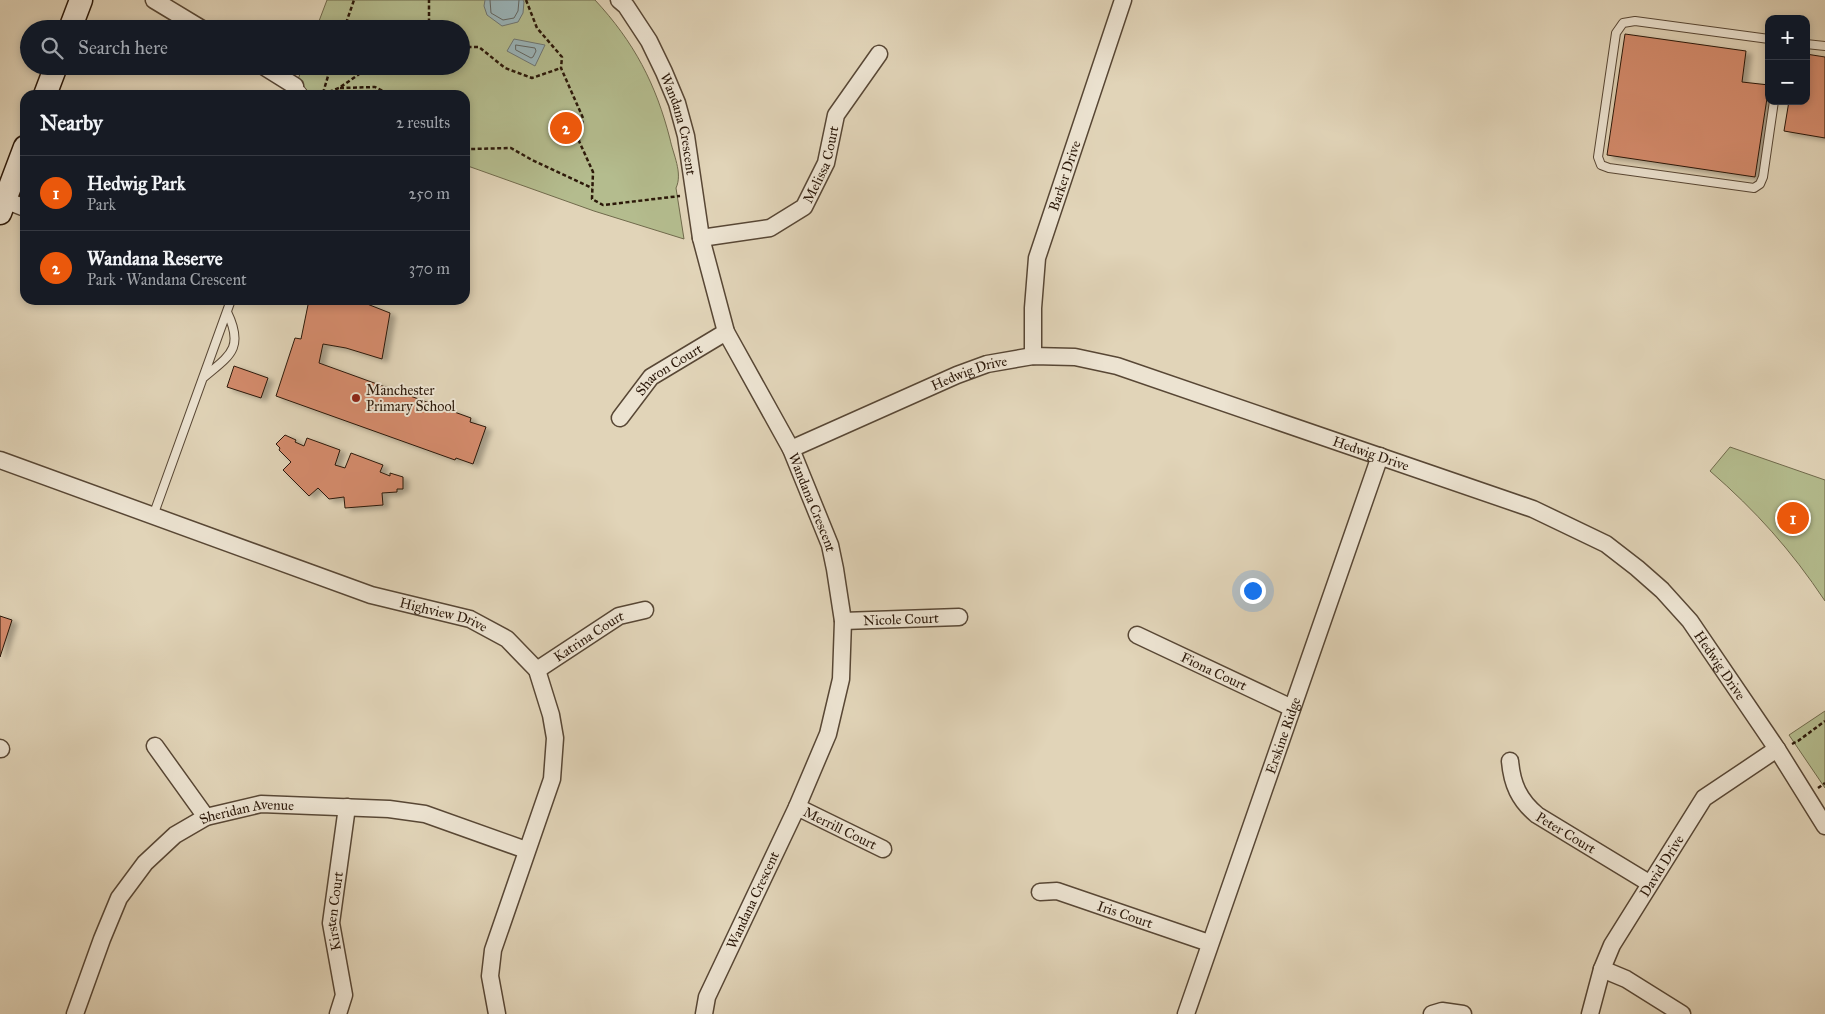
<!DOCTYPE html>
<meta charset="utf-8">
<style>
body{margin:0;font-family:"IM FELL Great Primer",serif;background:#20242c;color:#f1f3f6}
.controls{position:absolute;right:15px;top:15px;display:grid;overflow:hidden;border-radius:10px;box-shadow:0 2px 8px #0003}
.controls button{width:45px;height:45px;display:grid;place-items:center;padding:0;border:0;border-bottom:1px solid #363941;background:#171b24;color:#f1f3f6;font:25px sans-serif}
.you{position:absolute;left:1252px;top:590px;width:18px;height:18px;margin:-12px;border:4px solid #fff;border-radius:50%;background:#1a73e8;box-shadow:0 0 0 8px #1a73e833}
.badge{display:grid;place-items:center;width:32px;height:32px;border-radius:50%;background:#ea580c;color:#fff;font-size:16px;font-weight:700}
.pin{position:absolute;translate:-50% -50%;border:2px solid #fff;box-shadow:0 1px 5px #0006}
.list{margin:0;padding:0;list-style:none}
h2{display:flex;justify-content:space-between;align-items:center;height:65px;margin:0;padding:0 20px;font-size:21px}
h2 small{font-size:16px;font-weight:400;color:#9ea1a6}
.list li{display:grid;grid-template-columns:32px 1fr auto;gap:15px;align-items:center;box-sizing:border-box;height:75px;padding:0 20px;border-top:1px solid #363941}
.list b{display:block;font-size:19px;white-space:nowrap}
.list p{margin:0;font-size:16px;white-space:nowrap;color:#9ea1a6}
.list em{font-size:16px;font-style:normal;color:#9ea1a6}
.icon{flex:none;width:28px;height:28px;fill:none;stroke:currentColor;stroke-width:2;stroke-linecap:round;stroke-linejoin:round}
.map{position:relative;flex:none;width:1825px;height:1014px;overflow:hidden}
.search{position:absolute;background:#171b24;box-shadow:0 2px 8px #0003;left:20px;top:20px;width:450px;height:55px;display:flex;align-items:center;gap:12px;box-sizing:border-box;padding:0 18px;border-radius:28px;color:#9ea1a6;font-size:19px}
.panel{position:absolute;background:#171b24;box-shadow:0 2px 8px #0003;left:20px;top:90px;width:450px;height:215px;border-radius:15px}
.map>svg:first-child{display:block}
.green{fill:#b4bc8e;stroke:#706a4c}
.water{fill:#9ab5ba;stroke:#6e7673}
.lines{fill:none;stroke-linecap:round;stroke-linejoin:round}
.shore{stroke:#626662;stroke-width:1}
.building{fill:#d48b6c;stroke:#2b1809;filter:url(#shadow)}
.lane-casing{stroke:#584735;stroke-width:10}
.street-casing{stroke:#584735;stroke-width:19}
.secondary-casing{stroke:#2b1809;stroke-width:25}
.path{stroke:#2b1809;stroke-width:2.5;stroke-dasharray:4 2.5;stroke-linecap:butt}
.lane{stroke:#ece3d1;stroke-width:8}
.street{stroke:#ece3d1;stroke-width:16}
.secondary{stroke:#ece3d1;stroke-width:22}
.poi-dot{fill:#8f2418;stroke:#ece3d1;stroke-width:2}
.labels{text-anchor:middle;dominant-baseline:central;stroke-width:4;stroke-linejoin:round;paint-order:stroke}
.street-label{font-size:14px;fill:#2b1809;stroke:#ece3d1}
.poi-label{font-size:14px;fill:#2b1809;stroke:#ece3d1;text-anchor:start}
</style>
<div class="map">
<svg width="1825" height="1014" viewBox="0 0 1825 1014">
<defs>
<filter id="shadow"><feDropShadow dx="5.5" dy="3" stdDeviation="2.5" flood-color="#0004"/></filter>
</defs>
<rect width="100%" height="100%" fill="#e1d4b8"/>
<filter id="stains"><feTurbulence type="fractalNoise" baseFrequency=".004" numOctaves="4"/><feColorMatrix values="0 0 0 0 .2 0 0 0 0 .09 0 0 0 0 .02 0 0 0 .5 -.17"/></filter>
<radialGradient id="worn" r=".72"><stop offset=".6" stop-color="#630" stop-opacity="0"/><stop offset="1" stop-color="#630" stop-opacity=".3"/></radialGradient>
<path class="green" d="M327,0H595C634,42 656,84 670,139C673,154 683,173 676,188L684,239L594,211L465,165V95H292L303,66H461V29H316Z
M1730,447L1825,480V601C1791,550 1756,511 1710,471Z
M1825,711V788L1789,735Z"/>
<path class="water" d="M485,0H523L524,2L523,13L518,22L502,26L487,15L484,6Z
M514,39L545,45L535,66L507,51Z"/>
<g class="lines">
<path class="shore" d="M490,0L491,13L503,20L514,18L518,11L519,0
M516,45L535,48L536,51L533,57L531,58L516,50Z"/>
</g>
<path class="building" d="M1625,34L1746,51L1742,82L1769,85L1755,177L1607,155Z
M1806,54L1825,57V138L1784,131L1789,101H1806Z
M309,300H357L390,313L382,359L346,348L323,344L319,363L471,418L470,422L486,427L473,464L456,458L455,460L276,396L295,338L301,339Z
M234,366L268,378L261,398L227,387Z
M285,435L296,440L295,442L304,446L307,438L340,450L335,465L345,468L351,453L383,465L380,472L390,476V473L403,477V489H397V492L382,493L383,505L345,508L344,497L329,499L318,488L309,496L283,470L291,462L279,450L280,448L276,444Z
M0,616L12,620L0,657Z"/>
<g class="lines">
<defs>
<path id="lane" d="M1769,39L1635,21L1623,23L1616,33L1598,157L1601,165L1609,168L1754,188L1760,184L1763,177L1774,101
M1806,44L1825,46
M295,86L301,90L305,95
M203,378C229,356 245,349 227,312
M153,516L231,300"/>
<g id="street">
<path d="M154,0L202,29"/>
<path id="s1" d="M619,0L626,6L649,41L664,72L677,103L686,136L701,238L726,332L791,449L830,545L835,569L843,621L841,679L828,734L797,807L707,997L704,1014"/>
<path d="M263,66L295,86"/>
<path d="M5,200L25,208"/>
<path id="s2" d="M701,238L770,228L804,207L826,163L836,115L879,54"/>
<path id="s3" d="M1033,356V308L1037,258L1123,0"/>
<path id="s4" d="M620,418L651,377L726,332"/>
<path id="s5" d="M791,449L957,375L987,364L1033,356L1075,357L1117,366L1533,509L1606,544L1637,568L1662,590L1690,621L1777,749L1825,826"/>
<path id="s6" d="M0,460L371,595L470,619L507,639L537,670L551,715L555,738L552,779L493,950L490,976L497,1014"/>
<path id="s7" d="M843,621L959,617"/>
<path id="s8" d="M1137,635L1292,708"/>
<path id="s9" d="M537,670L619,616L645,610"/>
<path d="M155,746L206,817"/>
<path d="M0,748L1,749"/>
<path id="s10" d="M1510,761C1512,784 1519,800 1537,815L1649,883"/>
<path id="s11" d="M797,807L883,849"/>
<path id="s12" d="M1040,892L1057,891L1209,943"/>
<path d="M1602,969L1626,979L1682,1014"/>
<path id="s13" d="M75,1014L102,939L119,898L145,863L175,835L206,817L261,804L389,809L425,814L526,850"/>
<path id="s14" d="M338,1014L344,995L331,923L347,807"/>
<path id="s15" d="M1186,1014L1380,456"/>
<path d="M1432,1014L1442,1011L1463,1014"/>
<path id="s16" d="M1590,1014L1602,969L1612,945L1704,798L1777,749"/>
</g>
<path id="secondary" d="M70,29L81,0
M45,95L56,66
M0,213L25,147"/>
</defs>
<use href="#lane" class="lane-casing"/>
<use href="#street" class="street-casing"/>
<use href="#secondary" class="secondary-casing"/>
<path class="path" d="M526,0L537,28L562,57L561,68L583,118L579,141L593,172L592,199L603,205L680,196
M344,29L354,0
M429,29V0
M461,47H479L505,68L532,78L561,68
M340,88L375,87L391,95
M323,93L331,66
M323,94L339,88L371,66
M465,147L471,149L511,148L532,160L592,188
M1792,744L1798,741L1825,721
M1818,788L1825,783"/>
<use href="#lane" class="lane"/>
<use href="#street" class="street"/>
<use href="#secondary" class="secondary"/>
</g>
<circle class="poi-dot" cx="356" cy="398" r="5"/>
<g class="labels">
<g class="street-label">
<text stroke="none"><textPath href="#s1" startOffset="140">Wandana Crescent</textPath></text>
<text stroke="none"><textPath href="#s2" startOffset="156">Melissa Court</textPath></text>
<text stroke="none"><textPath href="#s3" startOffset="185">Barker Drive</textPath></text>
<text stroke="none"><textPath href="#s4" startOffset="70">Sharon Court</textPath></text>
<text stroke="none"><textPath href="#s5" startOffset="194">Hedwig Drive</textPath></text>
<text stroke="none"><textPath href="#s5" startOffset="614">Hedwig Drive</textPath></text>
<text stroke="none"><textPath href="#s1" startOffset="545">Wandana Crescent</textPath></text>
<text stroke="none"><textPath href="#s6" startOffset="470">Highview Drive</textPath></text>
<text stroke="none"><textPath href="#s7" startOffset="58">Nicole Court</textPath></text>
<text stroke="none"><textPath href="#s9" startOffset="62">Katrina Court</textPath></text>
<text stroke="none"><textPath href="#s5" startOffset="1034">Hedwig Drive</textPath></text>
<text stroke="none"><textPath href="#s8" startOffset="85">Fiona Court</textPath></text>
<text stroke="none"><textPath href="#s15" startOffset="295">Erskine Ridge</textPath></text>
<text stroke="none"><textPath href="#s13" startOffset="286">Sheridan Avenue</textPath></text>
<text stroke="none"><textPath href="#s11" startOffset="48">Merrill Court</textPath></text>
<text stroke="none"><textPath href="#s10" startOffset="96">Peter Court</textPath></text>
<text stroke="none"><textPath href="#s16" startOffset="166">David Drive</textPath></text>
<text transform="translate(753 900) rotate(-65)">Wandana Crescent</text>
<text stroke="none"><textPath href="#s14" startOffset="105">Kirsten Court</textPath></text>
<text stroke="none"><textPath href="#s12" startOffset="89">Iris Court</textPath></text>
</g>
<g class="poi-label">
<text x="366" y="390">Manchester<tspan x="366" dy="16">Primary School</tspan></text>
</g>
</g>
<rect width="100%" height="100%" filter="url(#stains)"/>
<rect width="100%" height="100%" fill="url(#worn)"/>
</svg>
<div class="controls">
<button>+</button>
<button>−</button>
</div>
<div class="you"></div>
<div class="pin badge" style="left:1793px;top:518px">1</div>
<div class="pin badge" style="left:566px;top:128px">2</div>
<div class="search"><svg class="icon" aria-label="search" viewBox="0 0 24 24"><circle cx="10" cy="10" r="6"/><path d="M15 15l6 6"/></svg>Search here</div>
<section class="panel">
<h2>Nearby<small>2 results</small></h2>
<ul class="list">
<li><span class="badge">1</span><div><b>Hedwig Park</b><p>Park</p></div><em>250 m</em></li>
<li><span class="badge">2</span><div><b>Wandana Reserve</b><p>Park · Wandana Crescent</p></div><em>370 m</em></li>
</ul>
</section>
</div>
